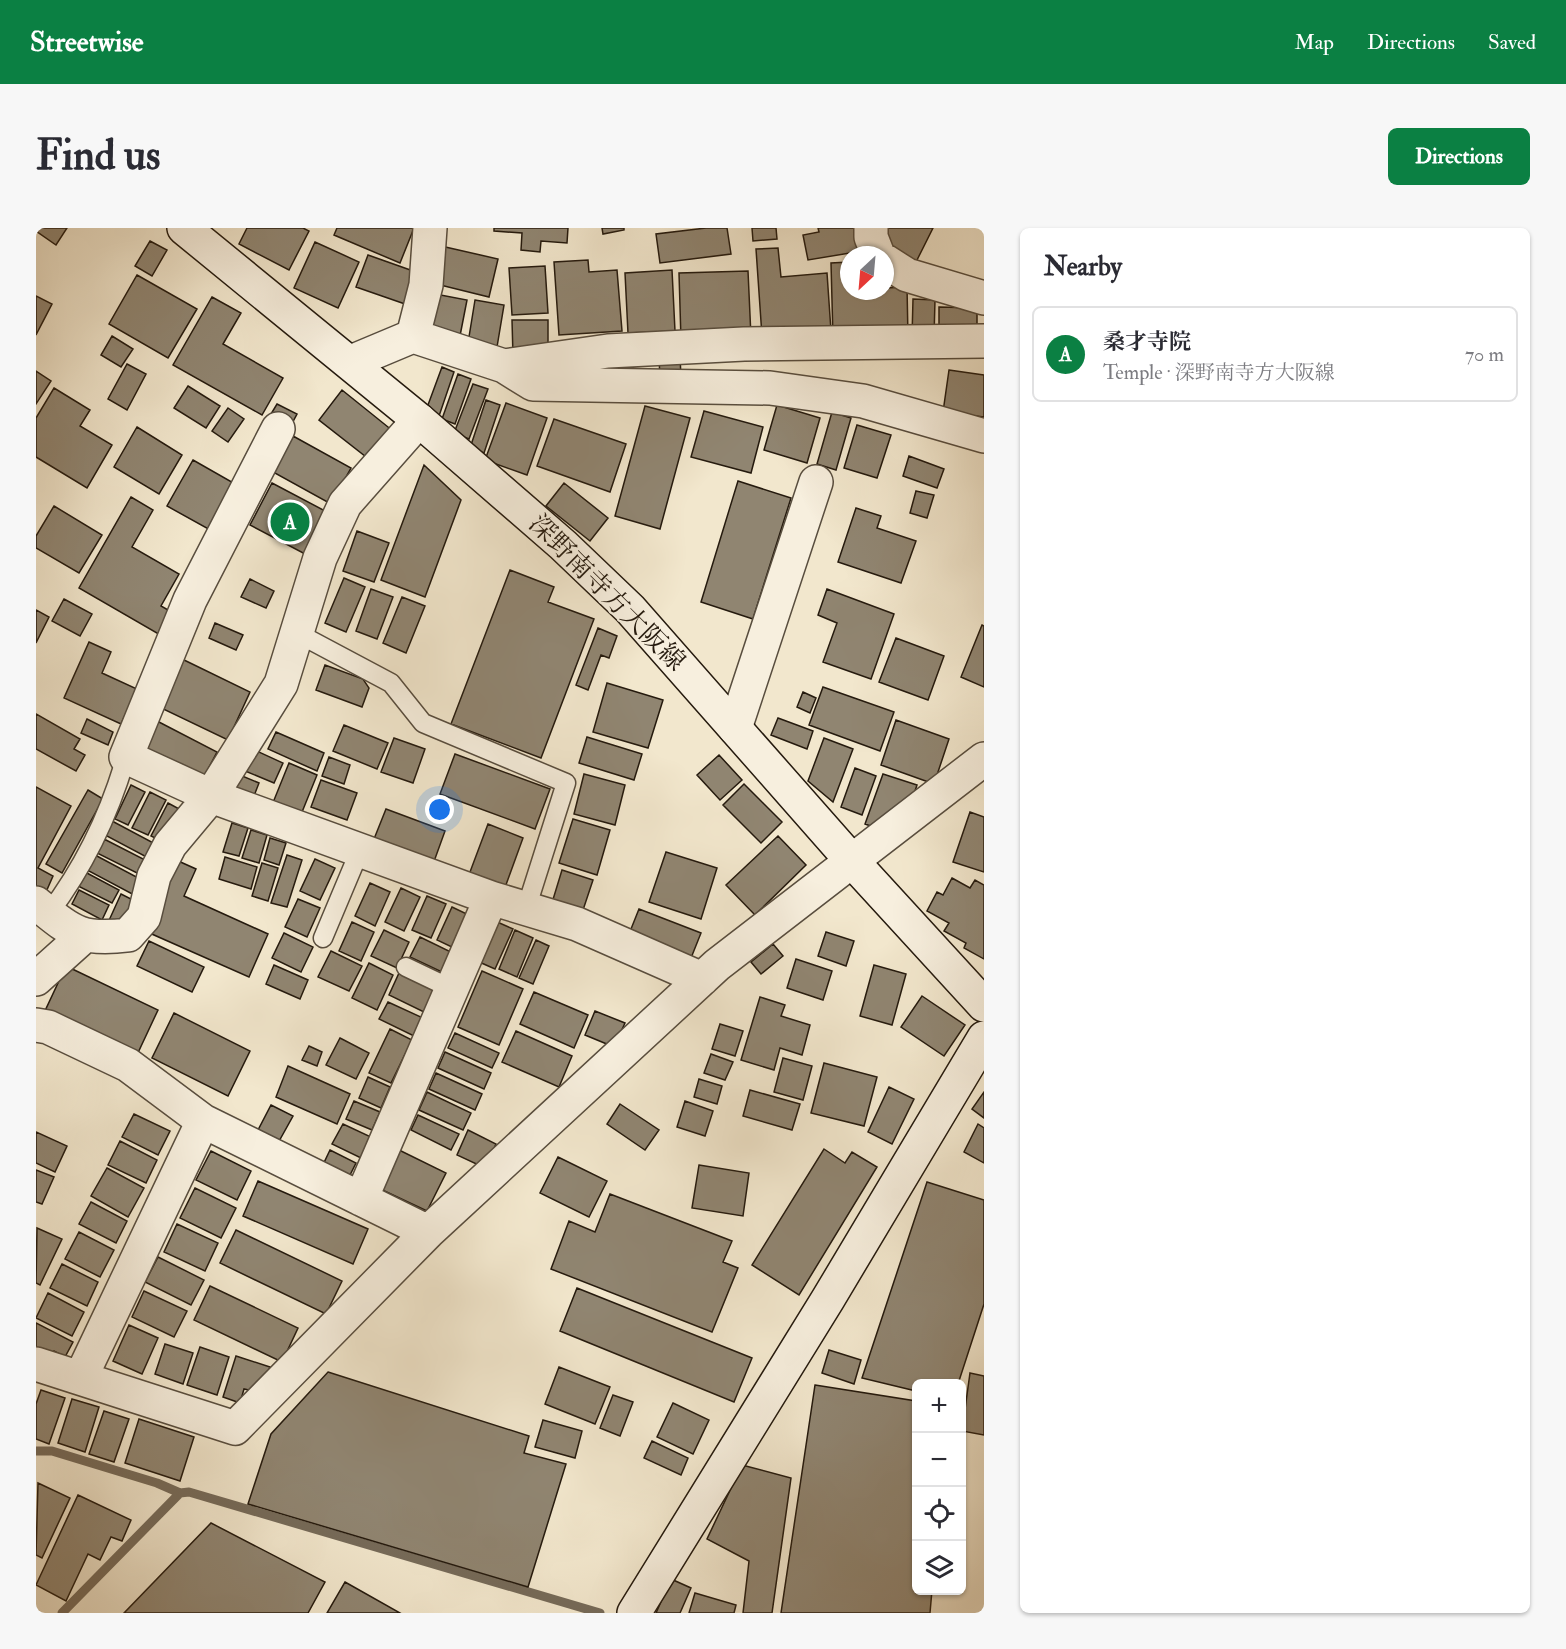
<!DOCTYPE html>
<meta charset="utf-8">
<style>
body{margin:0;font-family:"IM FELL Double Pica","Noto Serif JP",serif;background:#f7f7f7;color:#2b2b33}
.controls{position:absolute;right:18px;bottom:18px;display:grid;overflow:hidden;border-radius:9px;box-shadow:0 2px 4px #0004}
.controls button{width:54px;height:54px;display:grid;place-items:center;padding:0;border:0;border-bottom:2px solid #e1e1e2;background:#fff;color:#2b2b33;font:30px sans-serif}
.compass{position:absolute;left:804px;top:18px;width:54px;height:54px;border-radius:50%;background:#fff;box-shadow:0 2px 4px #0004;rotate:206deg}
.you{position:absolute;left:404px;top:582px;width:21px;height:21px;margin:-15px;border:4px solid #fff;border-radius:50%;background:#1a73e8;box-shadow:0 0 0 9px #1a73e833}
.badge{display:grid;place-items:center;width:39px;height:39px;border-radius:50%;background:#0b8043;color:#fff;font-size:20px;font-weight:700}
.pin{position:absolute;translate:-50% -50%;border:3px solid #fff;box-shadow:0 2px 6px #0006}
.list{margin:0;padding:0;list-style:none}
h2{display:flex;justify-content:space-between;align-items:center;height:78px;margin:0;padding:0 24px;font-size:26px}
h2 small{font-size:20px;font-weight:400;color:#7c7c81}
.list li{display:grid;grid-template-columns:39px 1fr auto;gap:18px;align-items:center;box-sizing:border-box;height:96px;margin:0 12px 12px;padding:0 12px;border:2px solid #e1e1e2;border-radius:9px}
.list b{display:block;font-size:22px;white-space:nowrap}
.list p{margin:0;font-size:20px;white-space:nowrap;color:#7c7c81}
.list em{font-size:20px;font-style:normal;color:#7c7c81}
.icon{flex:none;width:33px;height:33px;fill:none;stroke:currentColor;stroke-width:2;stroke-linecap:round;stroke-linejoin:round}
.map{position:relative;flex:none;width:948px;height:1385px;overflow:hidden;border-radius:9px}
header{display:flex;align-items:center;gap:36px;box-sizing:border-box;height:84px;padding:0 30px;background:#0b8043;color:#fff}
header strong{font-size:28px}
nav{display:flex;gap:33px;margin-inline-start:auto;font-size:21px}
.intro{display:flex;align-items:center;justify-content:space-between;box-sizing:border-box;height:144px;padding:0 36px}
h1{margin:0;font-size:42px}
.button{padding:15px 27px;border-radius:9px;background:#0b8043;color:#fff;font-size:21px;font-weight:700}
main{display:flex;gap:36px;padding:0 36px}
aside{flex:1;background:#fff;border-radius:9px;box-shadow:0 2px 4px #0004}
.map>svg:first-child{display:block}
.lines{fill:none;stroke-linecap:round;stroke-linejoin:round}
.stream{stroke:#766b5a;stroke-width:9}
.building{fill:#908571;stroke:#251a0e;stroke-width:1.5}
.lane-casing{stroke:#584d3e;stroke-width:21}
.street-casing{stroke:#584d3e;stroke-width:36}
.secondary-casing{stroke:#251a0e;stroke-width:36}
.lane{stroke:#f7efde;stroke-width:18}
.street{stroke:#f7efde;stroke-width:33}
.secondary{stroke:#f7efde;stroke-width:33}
.labels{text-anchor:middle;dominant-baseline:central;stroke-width:4.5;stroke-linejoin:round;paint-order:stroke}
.street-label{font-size:26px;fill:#251a0e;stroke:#f7efde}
</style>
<header>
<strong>Streetwise</strong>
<nav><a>Map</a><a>Directions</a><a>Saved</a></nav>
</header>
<div class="intro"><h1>Find us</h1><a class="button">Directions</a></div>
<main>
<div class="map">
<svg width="948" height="1385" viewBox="0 0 948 1385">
<rect width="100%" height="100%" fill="#f2e7cd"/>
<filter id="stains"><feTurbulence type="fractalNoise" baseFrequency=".00333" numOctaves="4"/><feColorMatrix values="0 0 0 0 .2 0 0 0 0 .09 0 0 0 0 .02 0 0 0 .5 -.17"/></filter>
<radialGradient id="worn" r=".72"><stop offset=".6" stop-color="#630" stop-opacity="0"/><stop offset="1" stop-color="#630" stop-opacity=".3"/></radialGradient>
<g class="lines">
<path class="stream" d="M0,1223H16L121,1255L144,1265L153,1264L564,1385
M26,1385L144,1265"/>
</g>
<path class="building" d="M0,0H31L20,17L0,3Z
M211,0H267L273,3L253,42L203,16Z
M301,0H378L364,35L298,7Z
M458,0H532L531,15L505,13L504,24L485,22L486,5L458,3Z
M566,0H588V2L567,6Z
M670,0H691L695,26L624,35L620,6Z
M716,0H740L741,11L717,13Z
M782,0H822L826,23L772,32L767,7L783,4Z
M844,0H897L877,40L850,26Z
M114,13L131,22L116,48L99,38Z
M279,14L323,34L302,80L258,60Z
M405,18L462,31L453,69L396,55Z
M742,20L745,49L791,45L795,103L726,108L720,21Z
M332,27L380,44L369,76L320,59Z
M552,32L553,44L581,42L586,103L523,107L518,34Z
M813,34V63H849V60L871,59L872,109L797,110L795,35Z
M509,38L512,85L476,87L473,40Z
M636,42L639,103L592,105L589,45Z
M712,43L715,109L645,112L643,45Z
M101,47L161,81L132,130L73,96Z
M394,65L431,72L423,113L386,104Z
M0,68L16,76L0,107Z
M176,69L205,85L187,116L247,150L226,187L137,137Z
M877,71L899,72L898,109H876Z
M439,72L468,77L461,119L432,115Z
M903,79L941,80V107L903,106Z
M476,92H512V127L477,128Z
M76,108L97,121L85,139L65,127Z
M644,127L645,151L624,152L623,128Z
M91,136L110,146L91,182L72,171Z
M406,139L418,144L402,191L389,185Z
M913,142L948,147V189L907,184Z
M0,143L15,153L0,176Z
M422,146L435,151L419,196L406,191Z
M437,156L452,161L433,211L418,205Z
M152,158L184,178L170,200L138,180Z
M18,160L54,182L44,198L76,217L51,260L0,229V190Z
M306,162L357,203L334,232L283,192Z
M450,172L464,177L448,225L434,220Z
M470,175L511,190L491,247L449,232Z
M241,176L261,186L253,201L232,191Z
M741,177L784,190L771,235L728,222Z
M609,178L654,190L624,301L579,288Z
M192,180L208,191L192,214L176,203Z
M668,183L727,199L715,245L655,229Z
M796,184L815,190L800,242L781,236Z
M518,191L590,216L574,264L501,238Z
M821,197L855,207L841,250L808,240Z
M101,199L146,227L123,266L78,239Z
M257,208L315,240L295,276L237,244Z
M873,228L908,241L901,260L867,248Z
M157,232L201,257L176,303L131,278Z
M388,237L425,272L389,369L345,352Z
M702,253L755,270L717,391L665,374Z
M236,255L291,284L269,326L214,297Z
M528,255L572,290L554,313L510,278Z
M880,263L898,267L891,290L874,285Z
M95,269L117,282L96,319L143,346L125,378L139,386L126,408L43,360Z
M18,278L66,307L43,345L0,320V308Z
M820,280L845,288L841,300L880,313L865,355L802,334Z
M321,303L353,315L338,354L307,343Z
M474,342L518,359L512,374L558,391L505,530L415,496Z
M308,350L329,359L310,404L289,395Z
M214,351L238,363L230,380L205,369Z
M335,361L357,369L341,411L320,403Z
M791,361L858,386L835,451L787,434L801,395L782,387Z
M366,369L389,378L370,425L347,415Z
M28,371L56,386L44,408L16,393Z
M0,382L13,389L0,415Z
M179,395L207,407L200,422L173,410Z
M946,397L948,398V459L925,449Z
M562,400L581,408L573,430L565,427L552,462L540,457Z
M860,410L908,428L892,472L843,454Z
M53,414L75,424L66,445L101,461L85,496L28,470Z
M146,431L214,464L192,512L123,479Z
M289,437L327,451L333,460L326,479L280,462Z
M571,455L627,472L612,520L557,504Z
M787,459L858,484L844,523L773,497Z
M767,464L780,470L774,485L761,479Z
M0,486L44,511L38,521L49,527L40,543L0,521Z
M742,490L777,503L771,521L735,507Z
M51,491L77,504L72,517L45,505Z
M860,492L913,511L898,556L845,537Z
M121,493L181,524L166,553L106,523Z
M308,497L352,515L341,541L297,523Z
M240,504L288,525L281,543L232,521Z
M551,509L606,526L598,552L543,535Z
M358,510L389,521L377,555L345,544Z
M788,510L817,521L797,574L772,553Z
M212,519L247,535L238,555L202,540Z
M419,526L514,561L499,601L404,566Z
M683,527L706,552L684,572L661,547Z
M293,529L314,537L308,556L286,548Z
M253,535L281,547L264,589L236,577Z
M819,540L840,548L826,587L805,579Z
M199,545L223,555L216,573L192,563Z
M548,546L589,557L579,597L538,586Z
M847,546L881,557L872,584L840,600L829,596Z
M285,552L321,565L311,592L275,579Z
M708,556L746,594L725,615L687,577Z
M95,557L109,564L92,597L79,591Z
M0,559L35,578L2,640L17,648L10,664L0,659Z
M52,562L67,571L26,645L10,636Z
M114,564L130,572L112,607L96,600Z
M132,575L147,583L131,616L115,608Z
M350,581L409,603L396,639L336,616Z
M934,584L948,589V644L917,634Z
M537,591L574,602L561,647L523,635Z
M76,593L125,619L118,633L69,607Z
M196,595L212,600L203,628L187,624Z
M452,596L487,610L467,665L431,652Z
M215,602L231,607L223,635L206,630Z
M742,608L770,637L719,687L690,657Z
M234,610L250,615L243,637L228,632Z
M68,611L117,636L111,650L61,625Z
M630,624L681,640L665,691L613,674Z
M59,627L108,653L100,668L51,642Z
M251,627L266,632L251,679L235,675Z
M189,629L221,639L215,661L183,651Z
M279,631L299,640L284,672L264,663Z
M140,632L160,641L148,668L232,706L213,749L109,703Z
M226,635L242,640L232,673L216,668Z
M526,642L557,652L545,688L515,678Z
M49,644L83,662L76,675L42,658Z
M916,650L934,660L939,652L948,657V731L928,720L930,715L908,703L913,695L891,683L901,664L907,667Z
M334,655L354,664L339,698L319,688Z
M365,660L384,669L368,703L349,694Z
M43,662L73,677L66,692L36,676Z
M85,666L101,674L86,706L70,699Z
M391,668L410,676L395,710L376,702Z
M262,671L284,680L271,709L249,699Z
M416,679L435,688L420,721L401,712Z
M603,681L665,705L653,735L591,711Z
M459,693L477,701L459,741L441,733Z
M316,694L338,704L325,733L303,723Z
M348,702L373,714L361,740L335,728Z
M479,702L497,710L481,749L463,741Z
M790,704L818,713L810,738L782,728Z
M248,705L277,719L265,744L236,730Z
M384,709L417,725L408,745L374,729Z
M500,712L513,718L497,756L483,750Z
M113,713L168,739L156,764L101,738Z
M737,716L747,728L725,746L715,734Z
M295,723L326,738L313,763L282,749Z
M760,731L796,743L787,772L751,760Z
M333,735L357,747L341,782L316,770Z
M238,737L272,752L264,771L230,756Z
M838,737L870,746L856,797L824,788Z
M30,738L122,782L100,829L8,785Z
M446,743L487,761L463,817L422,799Z
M363,745L401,763L390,785L353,767Z
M498,764L552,787L538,820L484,796Z
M886,768L929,797L908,828L865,799Z
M724,769L749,777L745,788L774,797L766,827L744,820L738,842L705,832Z
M352,774L387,790L378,808L343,791Z
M559,783L589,795L578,819L549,807Z
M138,785L214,823L192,868L116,830Z
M684,796L707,803L699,828L676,821Z
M354,801L376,812L355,855L333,845Z
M480,803L536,828L523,859L466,834Z
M419,805L463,825L456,840L412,820Z
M304,810L333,825L320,851L290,837Z
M273,818L286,824L281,838L266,832Z
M409,824L455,845L448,861L402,840Z
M675,826L697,834L689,852L668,845Z
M747,830L776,838L767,872L738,864Z
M788,835L841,849L828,898L775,885Z
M252,838L314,866L301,896L240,869Z
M400,845L446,866L439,882L393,861Z
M332,849L354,859L345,880L323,870Z
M663,851L686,858L681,876L658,869Z
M853,859L878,871L856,916L832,904Z
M714,862L764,876L756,902L707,888Z
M391,864L435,885L427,902L383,882Z
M948,864V890L936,881Z
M318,873L344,884L336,902L310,891Z
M649,873L677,883L669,908L641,899Z
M584,876L623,902L609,922L571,896Z
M235,877L257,888L242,915L221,904Z
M98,886L134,903L122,927L86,909Z
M382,887L423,906L415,922L375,902Z
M307,896L335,909L325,930L296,916Z
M942,896L948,900V935L928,924Z
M432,902L460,916L449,940L421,927Z
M0,904L31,918L19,944L0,935Z
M84,913L121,932L110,955L72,937Z
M361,921L410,945L391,983L342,960Z
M788,921L809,935L816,924L841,939L763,1067L716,1037Z
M294,922L320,935L311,953L285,941Z
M175,923L215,943L201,972L160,952Z
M522,929L571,953L553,989L504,965Z
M663,937L713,945L707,988L656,980Z
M71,940L108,960L92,989L55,968Z
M0,942L18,949L6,976L0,974Z
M222,953L332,1001L317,1036L207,988Z
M891,954L948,972V1076L922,1156H880V1163L826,1150Z
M159,960L200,980L185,1010L144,990Z
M574,966L696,1013L687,1034L702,1040L676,1104L515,1041L533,993L559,1004Z
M55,974L91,993L80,1015L43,996Z
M141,996L182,1015L169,1043L128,1024Z
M1,1000L26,1011L4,1057L0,1055Z
M200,1002L306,1053L290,1086L184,1035Z
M43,1004L78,1022L64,1049L29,1031Z
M122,1029L168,1052L155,1077L109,1054Z
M26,1036L62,1054L51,1078L14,1060Z
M174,1058L262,1100L246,1134L158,1092Z
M541,1060L716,1130L698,1174L524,1103Z
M108,1063L151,1083L138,1109L96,1089Z
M12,1065L48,1084L36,1108L0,1090Z
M0,1095L37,1114L29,1129L18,1123L14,1131L0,1130Z
M93,1097L122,1110L106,1146L77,1133Z
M129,1116L157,1125L147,1156L119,1146Z
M164,1119L193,1129L181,1167L151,1157Z
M793,1122L825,1132L818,1156L786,1145Z
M200,1128L234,1139L228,1157L220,1155L217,1163L208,1161L204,1175L187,1169Z
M523,1139L574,1159L559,1196L509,1176Z
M292,1144L493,1208L488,1225L530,1236L492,1359L212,1276L235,1206Z
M934,1145L948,1148V1207L926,1203Z
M779,1157L880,1173V1362H896L894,1385H745Z
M5,1162L29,1170L13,1216L0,1211V1176Z
M577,1167L597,1174L584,1208L564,1200Z
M36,1171L63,1179L49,1224L22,1215Z
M637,1175L673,1192L657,1226L621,1209Z
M68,1183L93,1191L78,1234L53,1226Z
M103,1191L158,1209L144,1253L89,1235Z
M507,1192L546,1203L539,1230L499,1219Z
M616,1213L652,1230L645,1247L608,1230Z
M706,1237L755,1250L736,1385H707L713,1333L671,1311Z
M2,1255L34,1270L6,1330L0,1327Z
M42,1267L95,1292L86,1313L75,1309L64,1332L52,1326L30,1373L0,1357Z
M175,1295L289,1354L272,1385H88Z
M635,1351L655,1360L644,1385H620Z
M309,1354L364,1385H291Z
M659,1365L700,1377L698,1385H653Z"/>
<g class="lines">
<defs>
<path id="lane" d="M261,405L355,455L387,495L530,555L490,681
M13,685C48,639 74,584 90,529
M287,710L324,622
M370,739L416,761"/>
<path id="street" d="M835,0V9L842,27
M849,33L871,47L948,70
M377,108L390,57L394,0
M315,134L377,108L468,138L572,123L708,116L948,113
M468,138L497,156L734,160L827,173L948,208
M242,201L154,372L90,529L175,568L455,670L541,696L666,751
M699,500L780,254
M0,675C36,704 44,713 92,707L108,689L118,648L134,617L175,568L245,456L284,330L309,276L383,192
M0,751L49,707
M0,797L12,799L92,837L167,893
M325,971L455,670
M0,1136L199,1200L392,1004L681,737L948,531
M45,1149L167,893L392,1004"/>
<path id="secondary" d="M148,0L383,192L527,317L594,381L816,633L948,777
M598,1385L792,1071L948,810"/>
</defs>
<use href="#lane" class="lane-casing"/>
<use href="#street" class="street-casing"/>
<use href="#secondary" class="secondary-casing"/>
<use href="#lane" class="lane"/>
<use href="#street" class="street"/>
<use href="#secondary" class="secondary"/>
</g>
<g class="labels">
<g class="street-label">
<text transform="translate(571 365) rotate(45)">深野南寺方大阪線</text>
</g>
</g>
<rect width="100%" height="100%" filter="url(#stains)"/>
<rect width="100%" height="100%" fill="url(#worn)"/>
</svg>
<div class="controls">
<button>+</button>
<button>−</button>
<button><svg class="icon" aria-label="locate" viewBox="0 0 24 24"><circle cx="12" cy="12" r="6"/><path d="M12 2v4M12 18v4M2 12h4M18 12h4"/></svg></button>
<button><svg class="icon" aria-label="layers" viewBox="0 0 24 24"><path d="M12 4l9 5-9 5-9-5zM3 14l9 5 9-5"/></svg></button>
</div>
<svg class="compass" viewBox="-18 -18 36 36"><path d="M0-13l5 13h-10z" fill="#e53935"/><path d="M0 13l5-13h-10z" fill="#7c7c81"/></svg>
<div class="you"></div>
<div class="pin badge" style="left:254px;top:294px">A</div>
</div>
<aside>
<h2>Nearby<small></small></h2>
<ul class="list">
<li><span class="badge">A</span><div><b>桑才寺院</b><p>Temple · 深野南寺方大阪線</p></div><em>70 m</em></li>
</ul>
</aside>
</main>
